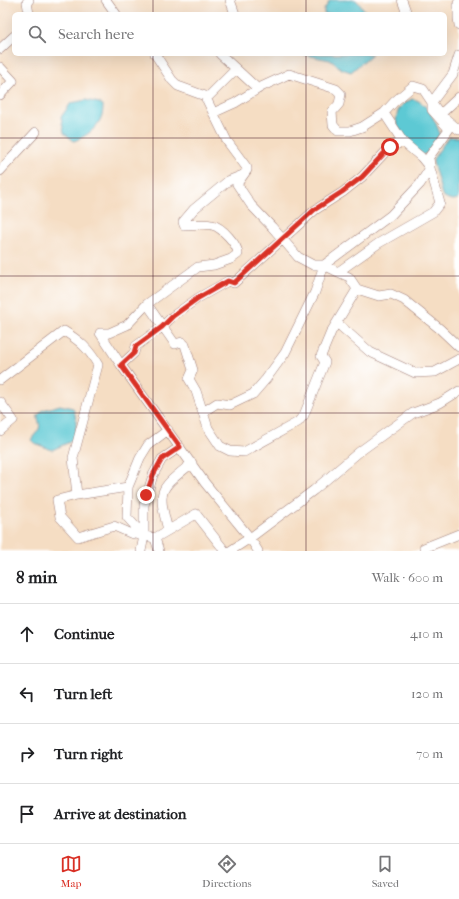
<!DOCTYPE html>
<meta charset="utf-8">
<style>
body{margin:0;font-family:"IM FELL French Canon",serif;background:#f6f6f6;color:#202124}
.stop{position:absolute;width:12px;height:12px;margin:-9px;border:3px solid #d93025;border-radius:50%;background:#fff}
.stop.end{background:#d93025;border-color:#fff;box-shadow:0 1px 4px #0008}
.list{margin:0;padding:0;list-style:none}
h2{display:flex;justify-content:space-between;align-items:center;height:52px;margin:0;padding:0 16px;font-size:17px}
h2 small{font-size:13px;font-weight:400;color:#757577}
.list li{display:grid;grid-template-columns:26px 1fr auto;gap:12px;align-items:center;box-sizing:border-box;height:60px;padding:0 16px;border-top:1px solid #e0e0e0}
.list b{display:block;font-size:15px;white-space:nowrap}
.list em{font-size:13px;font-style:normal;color:#757577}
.icon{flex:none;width:22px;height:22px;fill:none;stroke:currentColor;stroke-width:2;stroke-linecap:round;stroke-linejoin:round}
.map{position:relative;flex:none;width:459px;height:551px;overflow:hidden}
.search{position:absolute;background:#fff;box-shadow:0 4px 16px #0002;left:12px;right:12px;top:12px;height:44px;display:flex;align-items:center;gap:10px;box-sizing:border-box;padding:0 14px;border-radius:6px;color:#757577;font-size:15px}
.sheet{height:292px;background:#fff}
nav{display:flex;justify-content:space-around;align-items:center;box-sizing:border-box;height:56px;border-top:1px solid #e0e0e0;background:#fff;font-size:11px;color:#757577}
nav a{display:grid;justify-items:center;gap:2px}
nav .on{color:#d93025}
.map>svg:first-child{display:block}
.water{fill:#5dc9d4;stroke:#547480}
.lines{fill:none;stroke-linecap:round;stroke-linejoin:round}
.minor-casing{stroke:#a07e77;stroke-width:10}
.minor{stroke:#fff;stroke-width:9}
.route{stroke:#d93025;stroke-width:5}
.grid{fill:none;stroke:#4a1f2b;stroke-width:1;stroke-opacity:0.55}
</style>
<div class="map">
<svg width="459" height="551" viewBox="0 0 459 551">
<rect width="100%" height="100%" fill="#fff"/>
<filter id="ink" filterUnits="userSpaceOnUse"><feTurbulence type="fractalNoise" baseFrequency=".025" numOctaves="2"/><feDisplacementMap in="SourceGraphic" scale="8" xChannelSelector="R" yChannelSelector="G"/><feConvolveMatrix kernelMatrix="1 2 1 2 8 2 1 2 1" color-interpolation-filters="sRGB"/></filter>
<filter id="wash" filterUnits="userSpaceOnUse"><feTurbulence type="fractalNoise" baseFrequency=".012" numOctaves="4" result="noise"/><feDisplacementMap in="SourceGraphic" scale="16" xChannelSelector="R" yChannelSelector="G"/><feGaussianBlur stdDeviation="0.9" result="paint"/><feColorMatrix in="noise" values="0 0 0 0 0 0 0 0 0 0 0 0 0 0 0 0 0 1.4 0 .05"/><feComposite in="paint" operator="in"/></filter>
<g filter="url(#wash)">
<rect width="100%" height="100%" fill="#f5ddc3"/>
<path class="water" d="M330,0H356L359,3L367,14H324V10Z
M300,54H372L351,72L342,69L330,60Z
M412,99C426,100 436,122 440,134L429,152L423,155L410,146L397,125L396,120L398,111L403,104Z
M86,100L99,103L103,105C104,123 90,135 74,141L64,133L61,117L71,103Z
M450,137H458L459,139V198C453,202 447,199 442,195L433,162V159L447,139Z
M60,405L73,408C77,418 77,430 74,440L52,450L34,443L31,440C33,436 37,433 39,429C41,424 37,420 38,415L43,410Z"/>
</g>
<g filter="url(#ink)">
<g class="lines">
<defs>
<path id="minor" d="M29,0L27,2L29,14
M106,0L116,14
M230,0L235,14
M402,0L407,14
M459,2L458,3V18L459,25
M0,49L14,36
M155,54L172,80L178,86L205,96L227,141L247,168V170L237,184L251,205L272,227L298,257L313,265H324L338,272L349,277L357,289L379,296L391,294L404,300L440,329L459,347
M220,54L258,89
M0,67L13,81L0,95
M206,99L236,69
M213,113L235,103L261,87L289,74L336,89L341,94L339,104L332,112L333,125L338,131H350L362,127L384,113L394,102L413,86L423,89L439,113L444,111L459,97
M446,119L459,130
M0,171L36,132
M243,175L228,181L194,209L183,222L184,225C193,225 204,223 212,225C222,227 238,245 238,254L231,259L214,265L198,267L147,304L127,325L109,333H100L121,365L205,483L250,538L258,551
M338,272L379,243L433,212L440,203L430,168L421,157L403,142L384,113
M147,304L175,344L182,342L185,345L193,370L189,379L196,391L208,428L220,446L230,451L244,452L298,422L304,415L325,362L321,356L331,332L357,289
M337,323L370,352L415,373L435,372L459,359
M121,365L134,353L136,346L162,327L173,316L198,298L228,281L234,283L315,210L343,192L362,177L390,147L403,142
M0,380L64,331C80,341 89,349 98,365L73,458L77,495L57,500L60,517L78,537L114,526L130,533L155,538L159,551
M0,402L13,420L0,431
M203,412L217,403L230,405L253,394L266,379L285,353L315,292L324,265L391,215L420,184L430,168L429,157L449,129L432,110V102L453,74L459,55
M128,487L140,458L148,445L168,430
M77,495L128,487L127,517L144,536L141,551
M168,530C157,488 159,490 192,463
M144,536V505L153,475L162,459L180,447
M155,538L196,514L225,551
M230,551L250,538L314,490L359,452L413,413L440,403L459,391
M425,551L424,548L459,534"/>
</defs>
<use href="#minor" class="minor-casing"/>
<use href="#minor" class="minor"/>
</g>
</g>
<g class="lines" filter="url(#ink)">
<path class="route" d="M146,495L153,475L162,459L180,447L121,365L134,353L136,346L162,327L173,316L198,298L228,281L234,283L314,210L342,192L362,177L390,147"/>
</g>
<path class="grid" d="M153,0V14M306,0V14M153,54V551M306,54V551M0,138H459M0,276H459M0,413H459"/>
</svg>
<div class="stop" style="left:390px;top:147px"></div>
<div class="stop end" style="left:146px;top:495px"></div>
<div class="search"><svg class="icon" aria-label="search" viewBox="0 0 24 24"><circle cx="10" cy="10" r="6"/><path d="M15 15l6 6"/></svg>Search here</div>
</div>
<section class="sheet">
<h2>8 min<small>Walk · 600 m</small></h2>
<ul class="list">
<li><svg class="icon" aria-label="ahead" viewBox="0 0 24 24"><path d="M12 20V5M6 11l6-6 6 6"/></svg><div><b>Continue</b></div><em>410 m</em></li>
<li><svg class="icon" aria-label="left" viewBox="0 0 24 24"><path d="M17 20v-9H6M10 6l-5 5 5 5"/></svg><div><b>Turn left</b></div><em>120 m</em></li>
<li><svg class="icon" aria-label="right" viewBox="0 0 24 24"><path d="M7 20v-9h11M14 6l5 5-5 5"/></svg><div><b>Turn right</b></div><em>70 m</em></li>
<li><svg class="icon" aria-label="arrive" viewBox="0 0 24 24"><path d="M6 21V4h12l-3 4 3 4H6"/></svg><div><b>Arrive at destination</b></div></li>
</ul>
</section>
<nav>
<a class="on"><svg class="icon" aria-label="map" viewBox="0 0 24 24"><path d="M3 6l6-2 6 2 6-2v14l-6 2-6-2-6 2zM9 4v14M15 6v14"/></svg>Map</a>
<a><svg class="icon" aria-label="directions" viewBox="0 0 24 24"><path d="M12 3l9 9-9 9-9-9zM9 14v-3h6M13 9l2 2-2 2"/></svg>Directions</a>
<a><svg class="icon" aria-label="saved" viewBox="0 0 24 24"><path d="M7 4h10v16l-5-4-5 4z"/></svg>Saved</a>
</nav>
